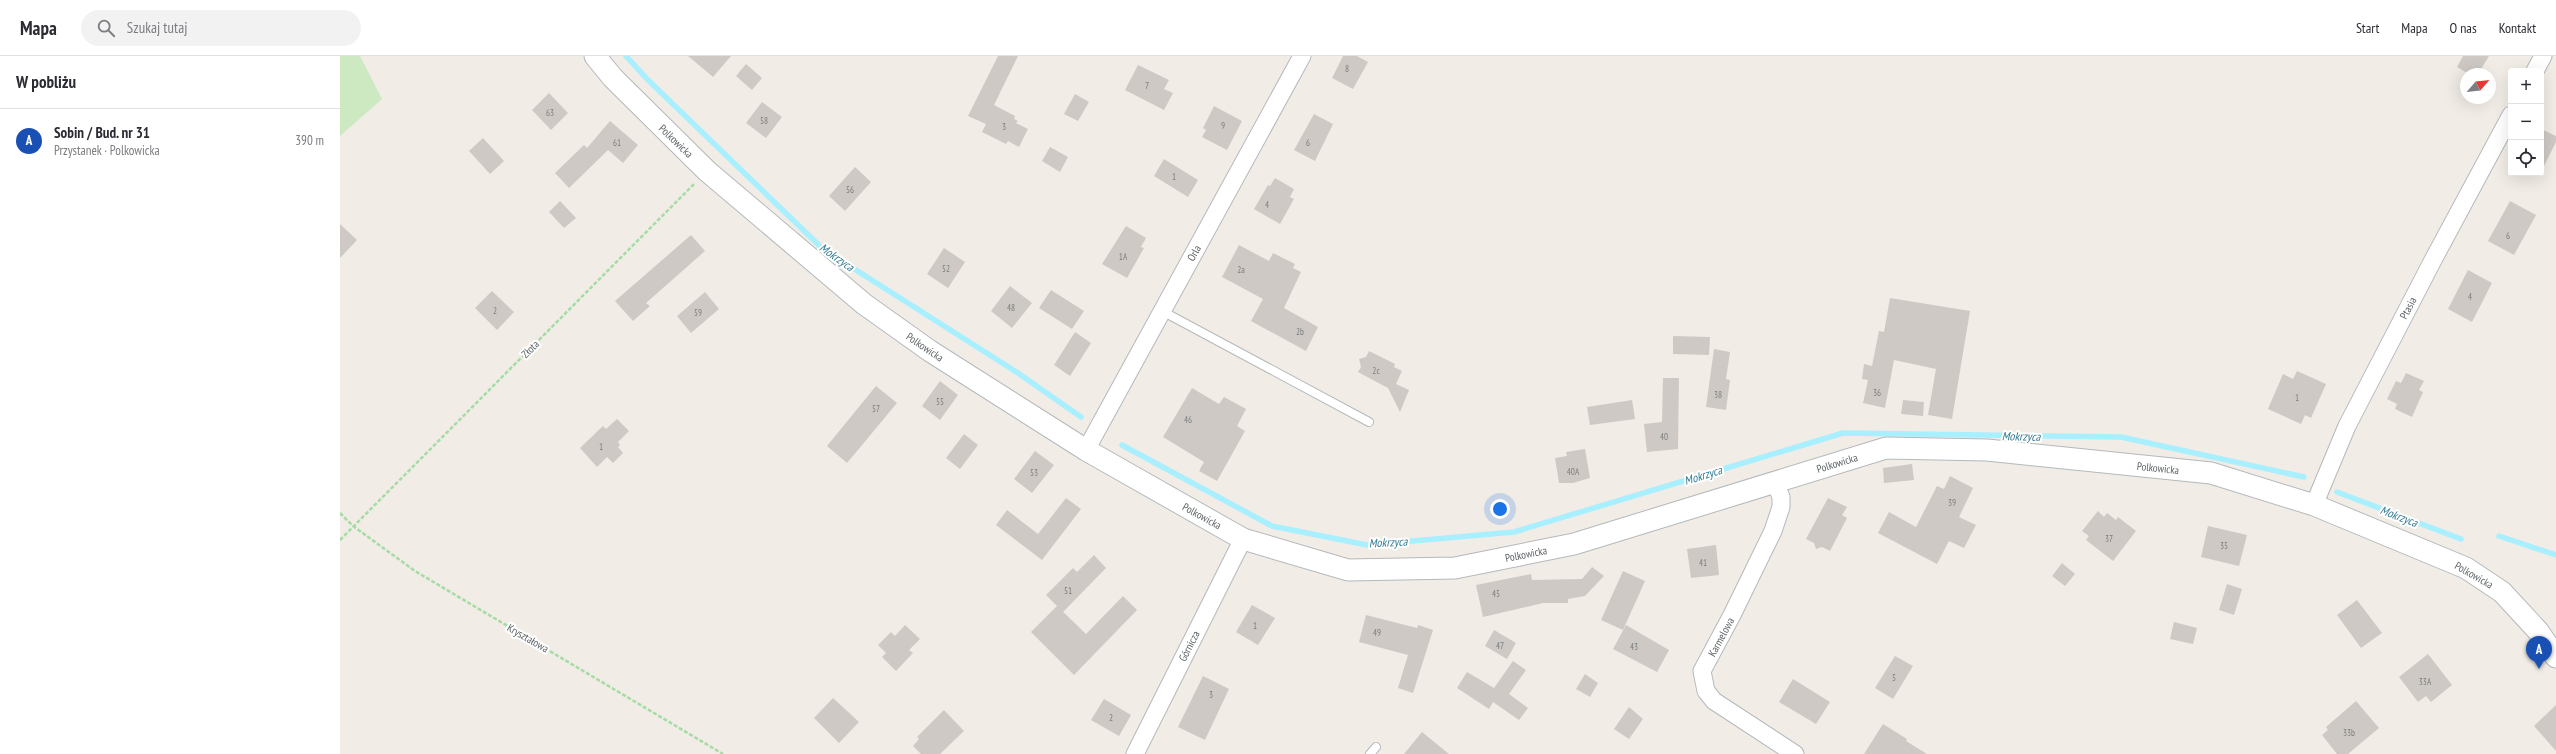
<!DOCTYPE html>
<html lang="pl">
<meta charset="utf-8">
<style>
body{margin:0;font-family:"PT Sans Narrow",sans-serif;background:#f2f2f3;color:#2b2b33}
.controls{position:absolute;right:12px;top:12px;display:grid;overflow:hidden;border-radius:4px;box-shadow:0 4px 16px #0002}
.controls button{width:36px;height:36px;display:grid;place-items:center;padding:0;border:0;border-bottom:1px solid #e1e1e2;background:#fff;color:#2b2b33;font:20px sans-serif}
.compass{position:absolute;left:2120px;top:12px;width:36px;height:36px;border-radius:50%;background:#fff;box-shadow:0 4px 16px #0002;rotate:62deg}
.you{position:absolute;left:1160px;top:453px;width:14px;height:14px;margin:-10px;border:3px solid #fff;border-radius:50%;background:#1a73e8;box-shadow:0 0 0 6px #1a73e833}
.badge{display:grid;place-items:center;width:26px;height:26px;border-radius:50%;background:#0f766e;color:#fff;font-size:13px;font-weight:700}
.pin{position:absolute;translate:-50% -33px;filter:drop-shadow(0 1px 2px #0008)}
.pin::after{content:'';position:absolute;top:21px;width:14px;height:12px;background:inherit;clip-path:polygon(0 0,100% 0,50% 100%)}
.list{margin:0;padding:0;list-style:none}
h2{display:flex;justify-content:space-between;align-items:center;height:52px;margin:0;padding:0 16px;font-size:17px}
h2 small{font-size:13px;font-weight:400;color:#7c7c81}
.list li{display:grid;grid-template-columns:26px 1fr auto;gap:12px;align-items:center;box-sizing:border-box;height:64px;padding:0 16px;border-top:1px solid #e1e1e2}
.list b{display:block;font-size:15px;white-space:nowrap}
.list p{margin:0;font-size:13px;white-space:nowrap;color:#7c7c81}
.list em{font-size:13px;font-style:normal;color:#7c7c81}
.icon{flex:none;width:22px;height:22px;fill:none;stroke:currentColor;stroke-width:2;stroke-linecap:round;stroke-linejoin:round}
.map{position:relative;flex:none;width:2216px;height:698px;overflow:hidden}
header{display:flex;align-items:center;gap:24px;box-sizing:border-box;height:56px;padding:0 20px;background:#fff;border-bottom:1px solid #e1e1e2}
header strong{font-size:19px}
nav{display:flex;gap:22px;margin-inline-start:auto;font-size:14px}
.search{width:280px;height:36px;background:#f2f2f3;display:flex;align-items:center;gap:10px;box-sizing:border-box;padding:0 14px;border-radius:22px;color:#7c7c81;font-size:15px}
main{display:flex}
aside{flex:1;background:#fff}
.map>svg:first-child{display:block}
.green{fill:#cce9c2}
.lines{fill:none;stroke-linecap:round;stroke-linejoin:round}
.stream{stroke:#a8efff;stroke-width:5.5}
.building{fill:#cec9c5}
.service-casing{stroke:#b4b9bb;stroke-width:10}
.minor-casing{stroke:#b4b9bb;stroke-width:19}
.tertiary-casing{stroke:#b4b9bb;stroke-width:23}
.path{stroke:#a4dca4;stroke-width:2.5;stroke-dasharray:4 2;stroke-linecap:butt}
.service{stroke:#fff;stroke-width:8}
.minor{stroke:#fff;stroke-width:17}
.tertiary{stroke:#fff;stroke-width:21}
.labels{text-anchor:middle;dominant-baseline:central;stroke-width:4;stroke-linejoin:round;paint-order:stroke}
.number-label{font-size:9px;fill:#7a7d7e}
.street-label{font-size:11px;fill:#5e6467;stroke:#fff}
.water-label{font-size:12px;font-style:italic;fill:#337b93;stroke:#fff}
</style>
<header>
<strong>Mapa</strong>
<div class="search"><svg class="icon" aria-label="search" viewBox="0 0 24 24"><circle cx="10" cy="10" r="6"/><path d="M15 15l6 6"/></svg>Szukaj tutaj</div>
<nav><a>Start</a><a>Mapa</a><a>O nas</a><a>Kontakt</a></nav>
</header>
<main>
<aside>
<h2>W pobliżu<small></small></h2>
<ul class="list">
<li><span class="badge" style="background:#1a4fb4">A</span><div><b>Sobin / Bud. nr 31</b><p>Przystanek · Polkowicka</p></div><em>390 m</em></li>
</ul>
</aside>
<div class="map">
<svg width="2216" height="698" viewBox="0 0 2216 698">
<rect width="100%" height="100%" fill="#f1ece6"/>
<path class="green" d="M0,0H20L42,43L0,80Z"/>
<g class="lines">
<path class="stream" d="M286,0L307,23L483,193L678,317L741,361
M782,389L932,470L1027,489L1174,476L1503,377L1781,381L1964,421
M1997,436L2121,483
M2159,480L2216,499"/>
</g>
<path class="building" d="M348,0H391L373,21Z
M658,0H678L654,49L675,60L674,63L678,65L676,67L688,73L679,91L668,85L666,88L642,76L646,68L628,60Z
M1003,0H1017L1028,6L1013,33L992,22Z
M2123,0H2149L2138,18H2129L2117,11Z
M406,8L422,22L412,34L396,20Z
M798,9L829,24L824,33L833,37L824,54L785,34Z
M209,37L228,57L211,74L192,54Z
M735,38L749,46L738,65L724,58Z
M422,46L442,61L426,82L406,67Z
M874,50L902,65L887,94L862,81L866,74L863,72Z
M974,58L993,68L975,105L954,94Z
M270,65L298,89L283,107L268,94L229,132L215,117L244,89L247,92Z
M2201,73L2216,80V86L2201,116Z
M143,82L164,105L150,118L129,95Z
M710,91L728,101L720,116L702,105Z
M824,103L858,124L848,141L814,120Z
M515,111L531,126L505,155L489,140Z
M935,122L954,133L950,141L954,143L940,168L914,153L928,129L930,130Z
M220,145L236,162L224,172L209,156Z
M2170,145L2196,159L2174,199L2148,185Z
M0,168L17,184L0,202Z
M786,170L806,182L801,191L804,192L787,222L762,208Z
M351,179L365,195L306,247L310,250L293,265L275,245Z
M899,189L929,205L933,197L955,208L953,212L961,216L944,252L978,271L966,295L911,265L923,243L882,221Z
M604,192L625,206L608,232L587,218Z
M2128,214L2152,227L2132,266L2108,253Z
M670,230L692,247L672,272L651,255Z
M711,234L744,255L732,273L699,252Z
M152,235L174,256L157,274L135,252Z
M365,236L379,253L351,277L337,260Z
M1550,242L1630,255L1612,363L1588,359L1596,313L1554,304L1545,352L1523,347L1528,324L1522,323L1524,308L1532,310L1539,275L1544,276Z
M735,276L751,287L730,320L714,309Z
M1333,280L1370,281L1369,299L1333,298Z
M1374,293L1390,296L1386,323L1390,324L1386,354L1366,351Z
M1029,295L1055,308L1054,311L1062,315L1056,328L1069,334L1060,356L1048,332L1018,316L1021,311L1019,303L1026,301Z
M1957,315L1986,328L1971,362L1965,359L1961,368L1928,353L1943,318L1953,323Z
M2066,317L2084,325L2079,334L2083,336L2072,361L2055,353L2057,348L2047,343L2056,325L2061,327Z
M1323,322H1339L1338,393L1307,396L1304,368L1322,366Z
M600,325L618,339L600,364L582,350Z
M536,330L557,347L507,407L487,390Z
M852,332L879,348L884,341L906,353L897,370L905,375L877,425L859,415L864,406L823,381Z
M1292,344L1295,363L1250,369L1247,351Z
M1563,344L1584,346L1583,360L1561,358Z
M277,363L289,375L278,386L280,389L278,391L283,397L273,407L267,401L257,411L240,392L263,370L266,373Z
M624,378L638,389L620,413L606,402Z
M1245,393L1250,422L1233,427H1219L1215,402L1227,400L1226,396Z
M695,395L714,409L692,437L674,423Z
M1572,408L1574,424L1544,427L1543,412Z
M1610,420L1633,432L1619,461L1636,469L1624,492L1609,485L1597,508L1538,477L1549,456L1576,471L1597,430L1604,433Z
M726,442L741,453L702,504L656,469L667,454L698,478Z
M1488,442L1507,451L1502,459L1507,462L1490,495L1482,491L1476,493L1474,487L1466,483Z
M1758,455L1764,461L1767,457L1776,464L1778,461L1796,475L1773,505L1746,484L1749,480L1742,475Z
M1868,470L1907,479L1899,510L1861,501Z
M1376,489L1379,519L1351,522L1347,493Z
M754,499L766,512L723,556L706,539L733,512L737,516Z
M1722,507L1735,518L1725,530L1712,520Z
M1252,511L1264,520L1245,540L1228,543V547H1203L1143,561L1136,529L1191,518L1192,524L1242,523Z
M1283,515L1305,525L1283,574L1261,564Z
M1887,528L1902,533L1894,559L1879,554Z
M783,540L797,554L734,619L691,576L717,550L746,578Z
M2017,544L2042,577L2021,592L1997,559Z
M912,549L935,562L918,589L896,576Z
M1026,559L1077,572L1078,569L1093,574L1073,637L1058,632L1068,599L1019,586Z
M1834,566L1857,572L1853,588L1830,583Z
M565,569L580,583L569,594L573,597L556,615L542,601L546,597L538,589L551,576L555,580Z
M1286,569L1329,594L1317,616L1273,593Z
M1154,574L1176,587L1167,603L1145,590Z
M2088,598L2112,629L2091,646L2086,640L2078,646L2059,621Z
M1555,600L1573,610L1553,643L1535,632Z
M1173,605L1186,614L1169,638L1188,652L1179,664L1153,646L1149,653L1117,632L1127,616L1154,632Z
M1245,618L1258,627L1250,641L1236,633Z
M863,620L889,633L865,684L838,671Z
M1453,623L1490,646L1476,668L1439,646Z
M493,642L519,666L499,687L474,662Z
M764,643L791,659L779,680L751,664Z
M2016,645L2039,672L2008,698H1997L1982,679L1988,674L1986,671Z
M2216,649V695L2194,670Z
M1289,651L1303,663L1289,683L1274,673Z
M604,654L624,675L600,698H581L573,690L579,683L577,681Z
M1543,668L1567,683L1566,685L1587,698H1524Z
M1082,676L1109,698H1064Z"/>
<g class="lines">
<defs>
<path id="service" d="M822,255L1029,366
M1030,698L1036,691"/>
<path id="minor" d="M2195,15L2203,0
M746,394L962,0
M1435,426L1441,441V451L1433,475L1392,559L1362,615L1366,635L1374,645L1455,698
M1974,449L2007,370L2093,204L2171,59
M795,698L903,483"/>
<path id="tertiary" d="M255,0L273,22L367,115L524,248L590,295L746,394L903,483L1008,514L1115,512L1234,488L1546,392L1647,394L1871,417L1974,449L2126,512L2162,536L2198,575L2216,601"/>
</defs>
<use href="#service" class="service-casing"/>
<use href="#minor" class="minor-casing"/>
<use href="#tertiary" class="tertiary-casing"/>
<path class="path" d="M0,457L13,470L75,515L383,698
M0,484L354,128"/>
<use href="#service" class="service"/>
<use href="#minor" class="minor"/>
<use href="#tertiary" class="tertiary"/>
</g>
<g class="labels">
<g class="number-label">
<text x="1007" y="12">8</text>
<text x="807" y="29">7</text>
<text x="210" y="56">63</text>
<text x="424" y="64">58</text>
<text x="883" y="69">9</text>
<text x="664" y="70">3</text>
<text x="277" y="86">61</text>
<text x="968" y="86">6</text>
<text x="834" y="120">1</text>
<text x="510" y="133">56</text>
<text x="927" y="148">4</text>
<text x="2168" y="179">6</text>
<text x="783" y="200">1A</text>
<text x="606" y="212">52</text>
<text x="901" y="213">2a</text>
<text x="2130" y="240">4</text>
<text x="671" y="251">48</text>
<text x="155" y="254">2</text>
<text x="358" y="256">59</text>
<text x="960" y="275">2b</text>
<text x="1036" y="314">2c</text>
<text x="1537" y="336">36</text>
<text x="1378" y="338">38</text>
<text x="1957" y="341">1</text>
<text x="600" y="345">55</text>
<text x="536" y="352">57</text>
<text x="848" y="363">46</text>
<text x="1324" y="380">40</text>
<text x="261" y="390">1</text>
<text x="1233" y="415">40A</text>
<text x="694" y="416">53</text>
<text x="1612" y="446">39</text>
<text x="1769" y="482">37</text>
<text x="1884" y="489">35</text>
<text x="1363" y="506">41</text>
<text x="728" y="534">51</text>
<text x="1156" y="537">45</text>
<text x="915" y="569">1</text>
<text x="1037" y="576">49</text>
<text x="1160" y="589">47</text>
<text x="1294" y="590">43</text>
<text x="1554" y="621">5</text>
<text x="2085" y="625">33A</text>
<text x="871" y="638">3</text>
<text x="771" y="661">2</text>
<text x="2009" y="676">33b</text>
</g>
<g class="street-label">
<text transform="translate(336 85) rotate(44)">Polkowicka</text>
<text transform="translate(854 197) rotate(-61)">Orla</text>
<text transform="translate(2068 252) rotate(-63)">Ptasia</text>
<text transform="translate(585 291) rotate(34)">Polkowicka</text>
<text transform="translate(190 293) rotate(-45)">Złota</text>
<text transform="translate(1497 407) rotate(-17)">Polkowicka</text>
<text transform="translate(1818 412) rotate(6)">Polkowicka</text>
<text transform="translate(862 460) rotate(29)">Polkowicka</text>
<text transform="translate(1186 498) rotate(-11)">Polkowicka</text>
<text transform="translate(2134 519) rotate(30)">Polkowicka</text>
<text transform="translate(1381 581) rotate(-62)">Karmelowa</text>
<text transform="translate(188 582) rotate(30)">Kryształowa</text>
<text transform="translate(849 590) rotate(-63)">Górnicza</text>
</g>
<g class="water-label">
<text transform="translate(497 201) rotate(35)">Mokrzyca</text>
<text transform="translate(1681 380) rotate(1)">Mokrzyca</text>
<text transform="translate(1363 419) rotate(-17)">Mokrzyca</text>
<text transform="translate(2059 460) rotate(21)">Mokrzyca</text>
<text transform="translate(1048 486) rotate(-3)">Mokrzyca</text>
</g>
</g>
</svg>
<div class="controls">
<button>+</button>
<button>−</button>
<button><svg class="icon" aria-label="locate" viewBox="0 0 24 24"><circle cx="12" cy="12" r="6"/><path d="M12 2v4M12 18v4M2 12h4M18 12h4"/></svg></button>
</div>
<svg class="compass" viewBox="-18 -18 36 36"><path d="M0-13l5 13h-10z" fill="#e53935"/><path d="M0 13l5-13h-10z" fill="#7c7c81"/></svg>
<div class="you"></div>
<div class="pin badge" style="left:2199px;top:613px;background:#1a4fb4">A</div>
</div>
</main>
